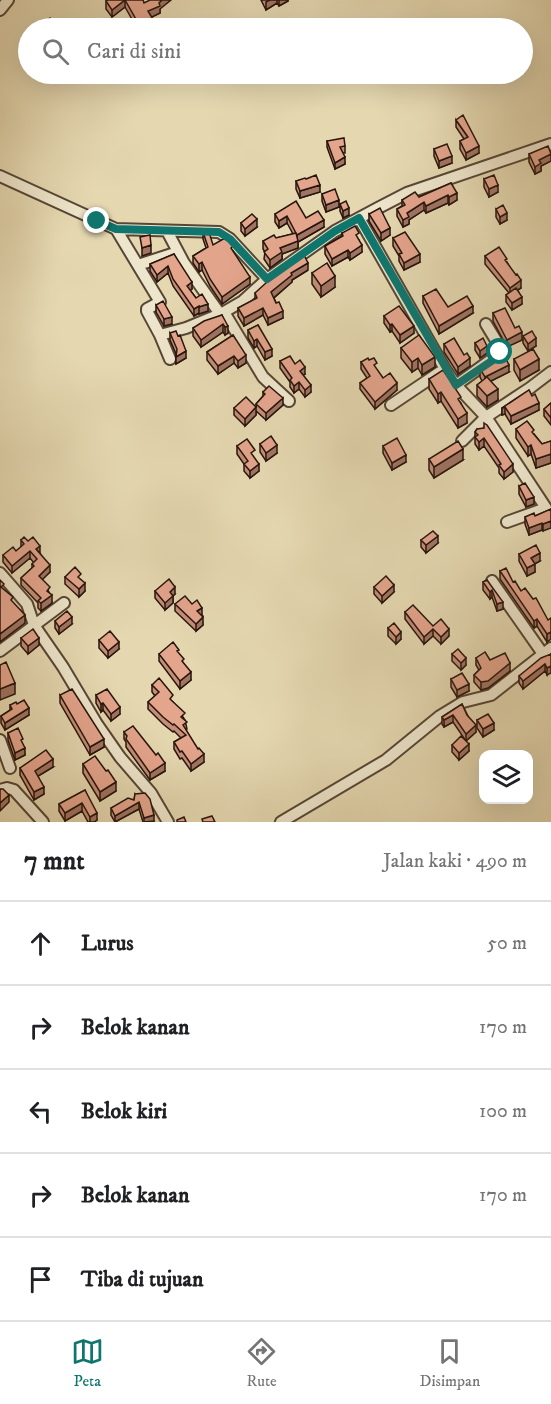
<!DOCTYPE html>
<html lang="id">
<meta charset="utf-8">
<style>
body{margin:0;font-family:"IM FELL DW Pica",serif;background:#f2f2f2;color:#202124}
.controls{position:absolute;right:18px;bottom:18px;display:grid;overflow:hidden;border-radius:12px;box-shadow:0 6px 24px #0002}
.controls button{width:54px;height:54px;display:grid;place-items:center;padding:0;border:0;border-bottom:2px solid #e0e0e0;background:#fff;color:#202124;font:30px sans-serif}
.stop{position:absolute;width:18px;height:18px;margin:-14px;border:4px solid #0f766e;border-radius:50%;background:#fff}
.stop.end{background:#0f766e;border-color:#fff;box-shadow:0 2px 6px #0008}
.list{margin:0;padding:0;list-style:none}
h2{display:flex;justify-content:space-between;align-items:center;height:78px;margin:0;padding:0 24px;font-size:26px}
h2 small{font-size:20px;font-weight:400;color:#757577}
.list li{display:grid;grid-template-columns:39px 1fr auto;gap:18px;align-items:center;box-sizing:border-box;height:84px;padding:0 24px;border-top:2px solid #e0e0e0}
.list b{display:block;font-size:22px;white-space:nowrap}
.list em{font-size:20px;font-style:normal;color:#757577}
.icon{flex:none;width:33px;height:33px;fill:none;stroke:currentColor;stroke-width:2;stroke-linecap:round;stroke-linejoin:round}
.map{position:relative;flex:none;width:551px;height:822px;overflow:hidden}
.search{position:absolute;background:#fff;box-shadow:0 6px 24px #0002;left:18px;right:18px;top:18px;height:66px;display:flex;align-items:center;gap:15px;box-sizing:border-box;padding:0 21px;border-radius:33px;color:#757577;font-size:22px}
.sheet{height:498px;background:#fff}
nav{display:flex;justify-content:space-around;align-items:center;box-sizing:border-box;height:84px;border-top:2px solid #e0e0e0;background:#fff;font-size:16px;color:#757577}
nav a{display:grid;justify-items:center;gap:3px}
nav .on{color:#0f766e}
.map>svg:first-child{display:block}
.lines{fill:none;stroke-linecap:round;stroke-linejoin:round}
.minor-casing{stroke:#564635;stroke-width:14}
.minor{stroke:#eee6cc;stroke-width:10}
.wall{fill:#c48e79;stroke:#27150c;stroke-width:1.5}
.shaded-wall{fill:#a07463;stroke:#27150c;stroke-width:1.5}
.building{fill:#e4a58d;stroke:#27150c;stroke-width:1.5}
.route{stroke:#0f766e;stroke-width:8}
</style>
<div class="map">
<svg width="551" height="822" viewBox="0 0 551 822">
<rect width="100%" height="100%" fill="#e5d8b1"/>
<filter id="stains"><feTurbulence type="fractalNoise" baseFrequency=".00333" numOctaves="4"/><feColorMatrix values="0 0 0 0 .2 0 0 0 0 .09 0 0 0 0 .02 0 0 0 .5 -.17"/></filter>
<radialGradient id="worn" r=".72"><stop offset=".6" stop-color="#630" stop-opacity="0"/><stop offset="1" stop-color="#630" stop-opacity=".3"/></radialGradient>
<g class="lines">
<defs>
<path id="minor" d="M0,10L8,0
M0,176L116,229L219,232L230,239L267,279
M359,218L445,369L456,385L486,417L546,508L507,522
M116,229L160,302L147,309V311L160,335L170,359
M167,231L184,263L220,314L224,312L263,377L289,401
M138,265L178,252
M224,312L243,301L267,279L335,231L378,208L407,193L551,144
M160,335L186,328L220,314
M456,385L499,354L500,347L486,324
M391,405L440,372
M462,441L486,417L530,388L551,372
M0,573L27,604L34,625L63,667L97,724L120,757L151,793L168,822
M492,581L543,654
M0,651L64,603
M0,740L10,768
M0,790L7,788L14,790L43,822
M281,822L386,760L440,716L463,702L491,695L551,648"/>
</defs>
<use href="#minor" class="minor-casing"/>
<use href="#minor" class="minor"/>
</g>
<path class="wall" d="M143,0L144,3L160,9V13L151,17L157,28H137L125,7L112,17L106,9V1Z
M261,0H288V1L279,6L277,3L266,10Z
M456,120L479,153L466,160L460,149V141L464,139L456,127Z
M327,141L345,146V153H343L345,164L335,169L327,147Z
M434,149L452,163L439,168L434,156Z
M551,152V161L541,166V171L535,174L529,162V154Z
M306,179L320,192L300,198L296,189V181Z
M484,179L498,192L489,197L484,187Z
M451,183L457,200L449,205L448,203L426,213L424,210L409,220V224L403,227L397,216V209L402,206V200L419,197Z
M322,194L339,207L326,212L322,201Z
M340,204L349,215L343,218L340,211Z
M496,209L507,220L500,224L496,217Z
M275,214L306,218L324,227L298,242V248L282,254V259L270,268L264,259L265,252L263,249V241L293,234L287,223L279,228L275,222Z
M369,214L390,235L381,241L369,221Z
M241,223L257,227L245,236L241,231Z
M203,232L213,245L233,251L250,284L222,304L210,286L202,270L199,272L193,263V256L206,248L203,239Z
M342,233L359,240L362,252L350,260L348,257L332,266L325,254V246L342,236Z
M393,238L420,262L404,270L399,261V256L393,246Z
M174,254L192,289L190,290L196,298L208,311L199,314V313L194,316L173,286L168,273L157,282L150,271V264Z
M485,256L507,262L521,288L518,290L522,304L512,310L506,302V295L509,293L485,264Z
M308,270L292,280V282L274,298L283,318L268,325L263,315L244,326L238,316V308L255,299V293Z
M312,273L335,287L321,297L312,284Z
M423,296L448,307L473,313L439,334L423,303Z
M156,305L172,324L164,326L156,312Z
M493,313L515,328L522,340L507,347L493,321Z
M222,315L228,333L225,335L223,332L201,347L193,336V328Z
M384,316L414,333L400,343L392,331L390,332L384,323Z
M258,325L272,356L265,360L257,346L254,348L248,338V330Z
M170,333L186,358L176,364V354L170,340Z
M233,335L246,363L238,368L234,363L218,374L207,360V352Z
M523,336L536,346L528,351L523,343Z
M475,343L487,353L480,358L475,350Z
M444,344L464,355L470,366L458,374L444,352Z
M401,348L435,367L422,375L418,368L412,372L401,358Z
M514,359L539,370L520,381L514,370Z
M280,361L295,364L305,374L303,375L311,392L305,397L299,389L294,393L290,387V382L280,368Z
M361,362L377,370L383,378L397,390L375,409L360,389V383L367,378L361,369Z
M480,369L509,372L491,381L498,400L487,407L477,396V385L482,381L480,377Z
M429,379L461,403L467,423L458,428L441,401L438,403L429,389Z
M529,390L539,410L511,424L505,414L502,415V408Z
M263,392L283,405L266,420L256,411V415L245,426L234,415V408L256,407V404L263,396Z
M551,403V425L544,416V409Z
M477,429L513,472L504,479L499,473V468L484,446L479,450L475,444V432Z
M516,429L534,434L542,444L551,441V463L536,468L531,454L528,456L516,438Z
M260,444L277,453L266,461L260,452Z
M237,446L254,458L259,471L250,478L244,471V464L237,454Z
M383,446L406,462L392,470L383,453Z
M429,459L463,460L434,478L429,470Z
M519,486L534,504L526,507L519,494Z
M551,509L543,531L542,530L529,535L525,524V517L535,516Z
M21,540L40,553L50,572L42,579L50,594L52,603L41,611L38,608V603L21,585V578L32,568V564L34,563L30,558L12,573L3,562V555L16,551L21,547Z
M421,540L438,543L426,553L421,547Z
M519,554L540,561L534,564L535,572L527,576L519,561Z
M500,571L513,582L548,620L547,642L537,626L534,628L500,579Z
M65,577L81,580L85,591L79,597L65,584Z
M487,580L503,609L497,611L492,597L490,599L483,590V582Z
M374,587L394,592L382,603L374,594Z
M155,591L175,594L173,596V603L165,610L155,598Z
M175,604H192L202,615H201L203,625L196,631L175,611Z
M405,612L433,626L449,636L441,644L433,636L424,644L405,619Z
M55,621L72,624L59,634L55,628Z
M388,628L401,639L396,644L388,636Z
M21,638L39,645L28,654L21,646Z
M99,640L119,649L108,658L99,648Z
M159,654H179L191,680L180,689L159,661Z
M452,654L466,665L461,670L452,661Z
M551,654L547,675L545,671L523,689L519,683V676Z
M476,658L490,660L510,671L488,688L481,690L474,682V675L479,670L476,665Z
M451,679L469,691L457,697L451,687Z
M152,685L173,702L185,720L187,729L186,730L204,762L191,771L182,758L180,759L174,749V742L181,738L174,731L173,732L163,724L148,709V702L155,696L152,692Z
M60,695L104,747L90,755L60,703Z
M96,695L120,714L111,721L103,710L101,712L96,703Z
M17,704L29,715L5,730L1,723V716L10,710V705Z
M462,704L476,732L466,741L469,751L459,760L452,752V745L466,741L453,722L444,727L442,724V717Z
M477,720L494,730L483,737L477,728Z
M124,732L165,771L150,780L126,747V742L124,739Z
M8,733L23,745L25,755L15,760L8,740Z
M83,764L116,791L100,801L83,773Z
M53,767L38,776L44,794L34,800L20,775V768Z
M85,790L97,820L94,822H88L82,811L65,821L59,811V804Z
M135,794L154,821L143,822L139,809L115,822L111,815V808L134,800Z"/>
<path class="shaded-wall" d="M125,0V7L112,17V10Z
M162,0H171L160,9V13L148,19V11Z
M270,0H277V3L266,10V2Z
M279,0H288V1L279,6Z
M479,146V153L466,160V153Z
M551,154V161L541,166V171L535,174V167L539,160Z
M452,156V163L439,168V161Z
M345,157V164L335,169V163Z
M320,185V192L300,198V191Z
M498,185V192L489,197V189Z
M457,193V200L449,205V197Z
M448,195V203L426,213V206Z
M339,200V207L326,212V205Z
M424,202V210L409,220V224L403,227V220L407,213Z
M349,208V215L343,218V211Z
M507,213V220L500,224V217Z
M287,216V223L279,228V221Z
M257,219V227L245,236V229Z
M324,220V227L298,242V248L282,254V259L270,268V260L280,248L297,241V235Z
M390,228V235L381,241V233Z
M151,245V253L142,256V248Z
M362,245V252L350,260V253Z
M348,250V257L332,266V259Z
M420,254V262L404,270V263Z
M202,262V270L199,272V264Z
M308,263V270L292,280V282L271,300V292L291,273Z
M168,266V273L157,282V275Z
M335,276V287L321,297V286Z
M250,277V284L222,304V297Z
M521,280V288L510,295V288Z
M192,282V289L187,293V286Z
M522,297V304L512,310V303Z
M208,304V311L199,314V307Z
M199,306V313L194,316V309Z
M473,306V313L439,334V326Z
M263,308V315L244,326V318Z
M283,311V318L268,325V318Z
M172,317V324L164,326V319Z
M223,324V332L201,347V340Z
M392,324V331L390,332V325Z
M228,326V333L225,335V327Z
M414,326V333L400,343V335Z
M522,332V340L507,347V340Z
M536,338V346L528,351V344Z
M257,339V346L254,348V341Z
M487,346V353L480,358V351Z
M272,349V356L265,360V352Z
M186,351V358L176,364V357Z
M246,355V363L238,368V361Z
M234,356V363L218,374V366Z
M435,357V367L422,375V365Z
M418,358V368L412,372V362Z
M470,358V366L458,374V367Z
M539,359V370L520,381V370Z
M509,365V372L485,384V377Z
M305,367V374L300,377V371Z
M299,382V389L294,393V386Z
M397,383V390L375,409V402Z
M311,385V392L305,397V390Z
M498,389V400L487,407V396Z
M441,392V401L438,403V394Z
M283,398V405L266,420V413Z
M539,403V410L511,424V416Z
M256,407V415L245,426V419Z
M505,407V414L502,415V408Z
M467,413V423L458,428V419Z
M484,438V446L479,450V442Z
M277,445V453L266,461V453Z
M531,445V454L528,456V447Z
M463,449V460L434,478V467Z
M551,454V463L536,468V459Z
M406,455V462L392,470V463Z
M259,464V471L250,478V471Z
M513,464V472L504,479V472Z
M534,497V504L526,507V500Z
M551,521V528L543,531V524Z
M542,523V530L529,535V528Z
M438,536V543L426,553V545Z
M40,546V553L36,549Z
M30,551V558L12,573V566Z
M540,553V561L531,566V558Z
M535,564V572L527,576V568Z
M50,565V572L39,583V576Z
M85,583V591L79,597V589Z
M394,585V592L382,603V596Z
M175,587V594L173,596V603L165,610V603L170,592Z
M492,590V597L490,599V592Z
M52,595V603L41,611V603Z
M503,602V609L497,611V604Z
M202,608V615L197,618V611Z
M25,615V623L0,642V634Z
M72,617V624L59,634V627Z
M203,617V625L196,631V624Z
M537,619V626L534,628V621Z
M433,629V636L424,644V637Z
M449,629V636L441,644V637Z
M401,632V639L396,644V637Z
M551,632V639L547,642V634Z
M39,638V645L28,654V646Z
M119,642V649L108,658V651Z
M466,658V665L461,670V663Z
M510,663V671L488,688L481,690V682Z
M545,664V671L523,689V681Z
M551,666V673L547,675V668Z
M191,672V680L180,689V681Z
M15,683V694L0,700V689Z
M469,684V691L457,697V690Z
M103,703V710L101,712V704Z
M120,707V714L111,721V714Z
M29,708V715L5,730V723Z
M453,715V722L444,727V720Z
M494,723V730L483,737V729Z
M476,725V732L466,741V734Z
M104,739V747L90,755V747Z
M469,744V751L459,760V753Z
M25,748V755L15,760V753Z
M204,754V762L191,771V764Z
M53,759V767L35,778V771Z
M165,763V771L150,780V773Z
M116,782V791L100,801V792Z
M44,787V794L34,800V792Z
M9,795V802L0,811V803Z
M139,802V809L115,822V816Z
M82,803V811L65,821V813Z
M97,813V820L94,822H90V817Z
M154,815V821L144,822V818Z"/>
<path class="building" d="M108,0H143L144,3L150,0H162L159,3L160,6L148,11L157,26L153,28H141L125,0L112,10L106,1Z
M50,18L58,27L55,28H44L42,26Z
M463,115L479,146L466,153L460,141L468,137L456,120Z
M344,138L345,146L340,147L345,157L335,163L327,141Z
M447,144L452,156L439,161L434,149Z
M548,146L551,154L539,160L541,163L535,167L529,154Z
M316,175L320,185L300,191L296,181L305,178L306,179Z
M494,175L498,185L489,189L484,179Z
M451,183L457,193L449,197L448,195L426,206L424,202L407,213L409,217L403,220L397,209L405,205L402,200L415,192L419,197Z
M335,189L339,200L326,205L322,194Z
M296,201L306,218L318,211L324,220L297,235L287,216L279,221L275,214Z
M346,201L349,208L343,211L340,204Z
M503,205L507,213L500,217L496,209Z
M380,208L390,228L381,233L369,214Z
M252,214L257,219L245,229L241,223Z
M355,226L359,233L356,235L362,245L350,253L348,250L332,259L325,246L343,236L342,233Z
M203,232H209L213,245L225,238L233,246L231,248L250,277L222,297L210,279L202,262L199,264L193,256L208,247Z
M405,232L420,254L404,263L399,254L402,253L393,238Z
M296,233L298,241L280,248L282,252L270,260L264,252L268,249L263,241L274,235L276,238Z
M150,235L151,245L142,248L140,237Z
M499,247L507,259L505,260L516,275L517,274L521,280L510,288L485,256Z
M174,254L192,282L187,286L196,298L202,294L208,304L199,307V306L194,309L173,279L168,266L157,275L150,264Z
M304,255L308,263L291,273L292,275L271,292L276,303L279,302L283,311L268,318L263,308L244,318L238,308L257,298L255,293L267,282Z
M327,263L335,276L321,286L312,273Z
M516,288L522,297L512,303L506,295Z
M436,289L448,307L467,296L473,306L439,326L423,296Z
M163,301L172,317L164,319L156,305Z
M399,306L414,326L400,335L392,324L390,325L384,316Z
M505,308L515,328L519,326L522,332L507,340L493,313Z
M222,315L228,326L225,327L223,324L201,340L193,328L204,321Z
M258,325L272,349L265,352L257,339L254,341L248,330Z
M176,331L178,336L180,335L186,351L176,357L177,349L170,333Z
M532,331L536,338L528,344L523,336Z
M233,335L246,355L238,361L234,356L218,366L207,352Z
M419,335L435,357L422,365L418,358L412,362L401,348Z
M454,338L464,355L467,353L470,358L458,367L444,344Z
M483,338L487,346L480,351L475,343Z
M533,349L539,359L520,370L514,359Z
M503,353L509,365L485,377L480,369Z
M290,356L295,364L300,360L305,367L300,371L311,385L305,390L299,382L294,386L290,380L292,378L280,361Z
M368,358L369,360L374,358L377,363L374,365L383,378L390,373L397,383L375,402L360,383L370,376L361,362Z
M443,370L461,397L458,399L467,413L458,419L441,392L438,394L429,379Z
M487,377L498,389L487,396L477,385Z
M269,386L283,398L266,413L256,404L265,394L263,392Z
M529,390L532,396L535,394L539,403L511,416L505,407L502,408Z
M246,397L256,407L245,419L234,408Z
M551,403V418L544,409Z
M527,421L534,430L532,432L542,444L551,441V454L536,459L531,445L528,447L516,429Z
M484,423L487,425L513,464L504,472L499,465L501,464L484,438L479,442L475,437L478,435L475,432L477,429L484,428Z
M271,436L277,445L266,453L260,444Z
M397,438L406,455L392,463L383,446Z
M247,439L255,450L251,453L259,464L250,471L244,464L248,461L237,446Z
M458,441L463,449L434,467L429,459Z
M525,483L534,497L526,500L519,486Z
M551,509V521L543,524L542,523L529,528L525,517L534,513L535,516Z
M433,531L438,536L426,545L421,540Z
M24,537L28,541L33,537L40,546L36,549L50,565L39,576L50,587L47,591L52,595L41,603L38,601L41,598L21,578L34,566L32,564L37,559L30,551L12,566L3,555L13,547L16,551L24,544L21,540Z
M536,545L540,553L531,558L535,564L527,568L519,554Z
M75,567L81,574L78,577L85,583L79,589L65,577Z
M506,568L513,582L515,581L521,591L525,588L533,599L536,598L548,620L551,618V632L547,634L537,619L534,621L500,571Z
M386,576L394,585L382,596L374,587Z
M169,579L175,587L170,592L173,596L165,603L155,591Z
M0,580L4,584L1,587L13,597L11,600L25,615L0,634Z
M487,580L503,602L497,604L492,590L490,592L483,582Z
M185,596L192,604L197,600L202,608L197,611L203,617L196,624L175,604Z
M413,605L433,626L441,619L449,629L441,637L433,629L424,637L405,612Z
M67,611L72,617L59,627L55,621Z
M394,623L401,632L396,637L388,628Z
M33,629L39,638L28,646L21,638Z
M110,631L119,642L108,651L99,640Z
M173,642L179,650L177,651L184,659L182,661L191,672L180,681L159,654Z
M458,649L466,658L461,663L452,654Z
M485,652L490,660L505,653L510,663L488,681L481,682L474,675L481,668L476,658Z
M551,654V666L547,668L545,664L523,681L519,676L541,658Z
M6,662L15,683L0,689V665Z
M462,673L469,684L457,690L451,679Z
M159,678L173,695L170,699L185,713L181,717L187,722L183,725L198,749L199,748L204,754L191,764L182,751L180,752L174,742L186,735L174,724L173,725L163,717L148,702L159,692L152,685Z
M72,689L104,739L90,747L60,695Z
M107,689L120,707L111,714L103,703L101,704L96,695Z
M24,700L29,708L5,723L1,716L12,709L10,705L16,702L17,704Z
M462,704L467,715L476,725L466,734L453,715L444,720L442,717Z
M488,714L494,723L483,729L477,720Z
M133,726L156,755L158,753L165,763L150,773L126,739L127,736L124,732Z
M18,728L23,739L21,740L25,748L15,753L8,733Z
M461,736L469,744L459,753L452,745Z
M46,750L53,759L35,771L44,787L34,792L20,768Z
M95,756L106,771L108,770L116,782L100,792L83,764Z
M0,789H3L9,795L0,803Z
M85,790L97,813L90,817L82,803L65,813L59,804Z
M145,793L150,799L154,815L144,818L139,802L115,816L111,808L128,798L134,800L135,794Z
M212,816L215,822H203L202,819Z
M184,817L186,822H177V820Z"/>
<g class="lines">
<path class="route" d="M97,221L116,229L219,232L230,239L267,279L335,231L359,218L456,385L496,358L500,352"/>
</g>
<rect width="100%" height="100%" filter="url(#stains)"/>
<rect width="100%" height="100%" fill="url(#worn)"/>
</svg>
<div class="controls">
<button><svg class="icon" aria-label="layers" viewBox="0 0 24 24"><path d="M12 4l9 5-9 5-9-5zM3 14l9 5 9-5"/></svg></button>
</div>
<div class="stop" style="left:500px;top:352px"></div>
<div class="stop end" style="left:97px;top:221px"></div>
<div class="search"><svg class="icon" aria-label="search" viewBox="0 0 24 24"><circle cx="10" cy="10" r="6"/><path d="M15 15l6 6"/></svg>Cari di sini</div>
</div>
<section class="sheet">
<h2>7 mnt<small>Jalan kaki · 490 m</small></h2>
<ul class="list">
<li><svg class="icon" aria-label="ahead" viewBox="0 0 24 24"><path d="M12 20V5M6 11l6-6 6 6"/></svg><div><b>Lurus</b></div><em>50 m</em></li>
<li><svg class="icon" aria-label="right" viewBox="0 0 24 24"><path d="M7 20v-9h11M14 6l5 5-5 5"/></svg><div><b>Belok kanan</b></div><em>170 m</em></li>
<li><svg class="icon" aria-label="left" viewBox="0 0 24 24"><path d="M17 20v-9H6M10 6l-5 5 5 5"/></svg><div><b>Belok kiri</b></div><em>100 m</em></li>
<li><svg class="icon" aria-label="right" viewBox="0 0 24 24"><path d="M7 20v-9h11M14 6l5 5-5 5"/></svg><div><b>Belok kanan</b></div><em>170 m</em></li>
<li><svg class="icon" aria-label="arrive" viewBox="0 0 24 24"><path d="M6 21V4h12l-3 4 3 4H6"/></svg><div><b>Tiba di tujuan</b></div></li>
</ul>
</section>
<nav>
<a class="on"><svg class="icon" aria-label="map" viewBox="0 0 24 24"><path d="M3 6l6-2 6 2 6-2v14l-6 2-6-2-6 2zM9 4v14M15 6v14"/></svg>Peta</a>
<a><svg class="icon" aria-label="directions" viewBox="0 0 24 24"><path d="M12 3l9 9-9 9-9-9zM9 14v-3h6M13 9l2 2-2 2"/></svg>Rute</a>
<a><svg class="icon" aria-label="saved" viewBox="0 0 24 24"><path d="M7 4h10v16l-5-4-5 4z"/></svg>Disimpan</a>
</nav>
